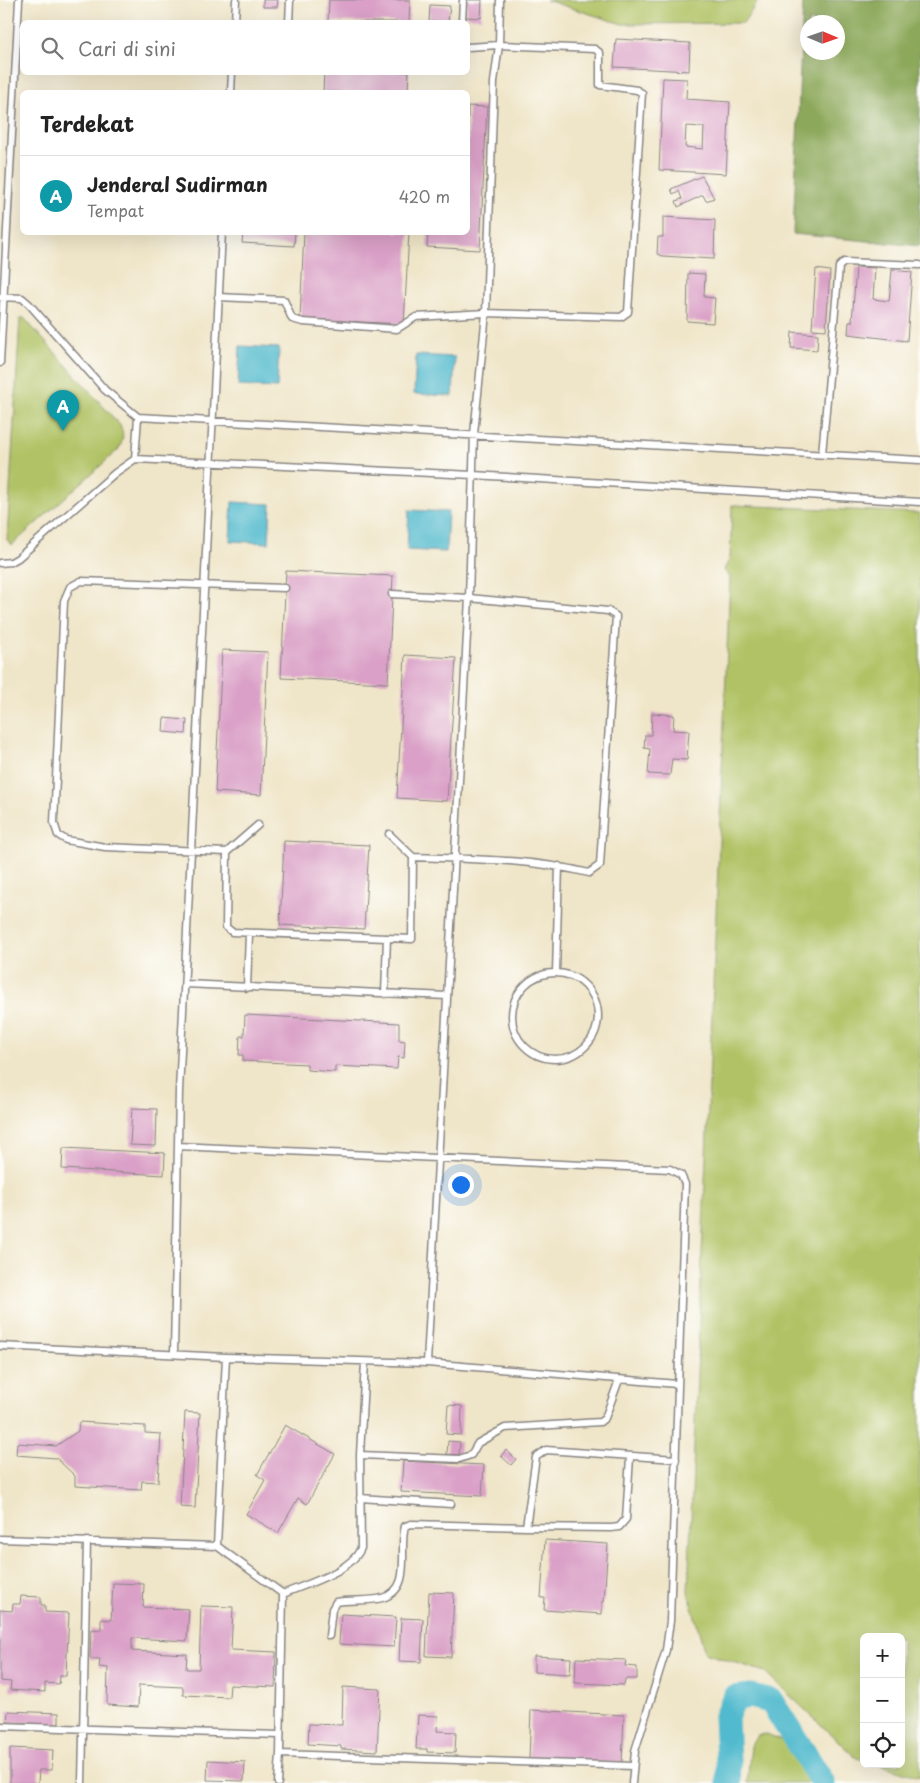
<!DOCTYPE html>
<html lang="id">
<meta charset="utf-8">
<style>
body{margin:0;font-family:"Playpen Sans",sans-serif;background:#f2f2f2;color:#222}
.controls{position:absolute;right:15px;bottom:15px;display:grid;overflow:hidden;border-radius:8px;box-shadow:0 5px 20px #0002}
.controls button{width:45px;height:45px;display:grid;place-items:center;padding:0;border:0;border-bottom:1px solid #e0e0e0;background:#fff;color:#222;font:25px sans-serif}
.compass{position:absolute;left:800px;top:15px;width:45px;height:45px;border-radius:50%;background:#fff;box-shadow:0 5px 20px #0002;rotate:92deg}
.you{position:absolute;left:460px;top:1184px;width:18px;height:18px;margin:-12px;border:4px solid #fff;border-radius:50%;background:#1a73e8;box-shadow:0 0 0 8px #1a73e833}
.badge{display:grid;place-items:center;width:32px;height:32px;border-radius:50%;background:#d93025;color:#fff;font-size:16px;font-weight:700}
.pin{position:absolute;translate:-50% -41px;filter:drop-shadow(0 1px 2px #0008)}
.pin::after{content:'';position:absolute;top:26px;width:18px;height:15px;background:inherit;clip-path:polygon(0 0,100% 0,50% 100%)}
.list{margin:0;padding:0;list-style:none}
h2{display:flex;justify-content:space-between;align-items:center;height:65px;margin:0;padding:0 20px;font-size:21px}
h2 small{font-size:16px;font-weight:400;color:#767676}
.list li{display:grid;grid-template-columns:32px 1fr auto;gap:15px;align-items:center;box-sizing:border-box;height:80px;padding:0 20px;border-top:1px solid #e0e0e0}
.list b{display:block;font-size:19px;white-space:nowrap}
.list p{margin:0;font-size:16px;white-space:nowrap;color:#767676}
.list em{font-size:16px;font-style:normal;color:#767676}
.icon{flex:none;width:28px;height:28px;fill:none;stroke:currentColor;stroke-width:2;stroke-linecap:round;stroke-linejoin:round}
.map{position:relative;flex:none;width:920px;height:1783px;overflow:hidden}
.search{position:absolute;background:#fff;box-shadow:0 5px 20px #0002;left:20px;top:20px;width:450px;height:55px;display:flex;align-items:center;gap:12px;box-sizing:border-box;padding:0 18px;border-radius:8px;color:#767676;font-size:19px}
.panel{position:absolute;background:#fff;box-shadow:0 5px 20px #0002;left:20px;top:90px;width:450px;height:145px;border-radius:8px}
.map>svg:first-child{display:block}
.green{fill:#b0c265;stroke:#697250}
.forest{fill:#8ca85a;stroke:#57654a;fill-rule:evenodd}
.water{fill:#51bace;stroke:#3a6e84}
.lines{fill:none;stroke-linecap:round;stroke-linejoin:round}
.river{stroke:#51bace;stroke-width:25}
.building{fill:#daa0c7;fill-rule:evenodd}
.lane-casing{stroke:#888482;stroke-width:9}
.lane{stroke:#fff;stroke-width:6}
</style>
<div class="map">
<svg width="920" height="1783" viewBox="0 0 920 1783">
<rect width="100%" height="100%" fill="#fdfcf7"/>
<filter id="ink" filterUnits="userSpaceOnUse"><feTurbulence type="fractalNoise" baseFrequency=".02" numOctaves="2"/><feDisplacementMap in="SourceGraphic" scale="10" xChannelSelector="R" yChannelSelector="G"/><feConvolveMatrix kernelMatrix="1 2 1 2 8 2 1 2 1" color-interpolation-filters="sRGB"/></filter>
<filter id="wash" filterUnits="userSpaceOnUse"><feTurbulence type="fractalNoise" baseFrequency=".0096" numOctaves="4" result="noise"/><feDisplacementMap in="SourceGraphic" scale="20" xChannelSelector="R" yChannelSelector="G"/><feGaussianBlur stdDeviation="1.12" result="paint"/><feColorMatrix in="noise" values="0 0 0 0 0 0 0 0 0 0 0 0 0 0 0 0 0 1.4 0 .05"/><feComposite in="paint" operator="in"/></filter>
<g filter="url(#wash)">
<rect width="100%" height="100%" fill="#efe5c8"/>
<path class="green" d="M546,0H759L743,23L622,24Z
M20,318H24L119,424C125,432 123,442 118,450L12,545L7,540Z
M732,505L920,513V1777L877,1764H901V1637H864V1760L856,1758L765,1672L705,1653L688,1592L730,577L724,570L730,558Z
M767,1734L793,1745L813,1783H747L751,1746L757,1735Z"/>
<path class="forest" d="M803,0H920V246L793,234ZM808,22H838V52H808Z"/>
<path class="water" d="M240,346L279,348L277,388L238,386Z
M416,355L455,357L453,396L414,394Z
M232,502L271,504L269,543L230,541Z
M409,510L448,512L446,552L407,550Z"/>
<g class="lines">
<path class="river" d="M729,1783L726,1716L735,1698L751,1696L771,1701L823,1783"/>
</g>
<g id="blocks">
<path class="building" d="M263,0H278L277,7H263Z
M329,0H410L409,22H328Z
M467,0H482L481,18L466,17Z
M430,5L450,6L448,22H429Z
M616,39L690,43L689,71L614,67Z
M324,72H409L408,92H323Z
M663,78L687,79L686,99L730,102L726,174L659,170ZM686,126L704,127L703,149L685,147Z
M468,106L487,107L480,250L427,247L428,232H468Z
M702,176L714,198L706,201L703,195L678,207L676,201L682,199L679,191L673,194L671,189Z
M663,217L715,220L714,259L662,256L657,254L658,237H663Z
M243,232H295L294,246L242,243Z
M304,232H409L404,324L300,319Z
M856,267L875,268L873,299L889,301L892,270L912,272L907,341L848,334L849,322H852Z
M816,269L830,271L826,330L812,329Z
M688,273L705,274L704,297L715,298L713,323L687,321Z
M792,332L818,334L817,350L791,348Z
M286,571L393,576L388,683L281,678Z
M222,650L268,652L261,795L215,792Z
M405,655L456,658L447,801L397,798Z
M652,713L674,715L673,730L689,731L687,760L672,759L670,775L648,774L650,749L644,748L645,735H651Z
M164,718L187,720L186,734L163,732Z
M284,841L369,845L364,929L280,925Z
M245,1015L399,1023V1040L405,1041L404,1058L398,1057L397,1069L335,1066V1072L307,1070V1064L243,1061V1055H239L240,1036H244Z
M132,1108L157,1109L156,1146L130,1145Z
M63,1148L165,1153L164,1175L62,1169Z
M448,1405L462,1406L461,1435L446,1434Z
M185,1412L200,1413L195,1508L180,1507Z
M79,1422L145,1426V1433L161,1434L158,1482L142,1481L141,1490L75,1486V1476L56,1458L16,1455L17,1443L56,1446L78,1431Z
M285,1425L335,1454L307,1504L298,1498L278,1533L246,1514L265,1480L257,1475Z
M448,1441L460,1442L459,1455L447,1454Z
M506,1450L516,1459L511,1465L501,1456Z
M403,1461L484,1465L482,1496L401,1492Z
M545,1540L608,1544L604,1602H602V1614L544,1610L545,1598H541Z
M113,1583L144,1584L143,1607L189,1609L187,1641L132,1638V1651L187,1654L186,1669H199L201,1606L233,1607L231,1650L276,1652L275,1687L230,1685L229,1697L183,1695V1687L139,1685L138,1707L107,1705L108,1668L99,1667L100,1659H90L91,1629L101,1630V1619L111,1620Z
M429,1592L454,1593L451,1657L426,1656Z
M21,1596L41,1597V1605H45V1612L69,1613L66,1676H60L59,1684L45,1683V1692L10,1690L11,1682L0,1681V1610L12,1611L13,1604H20Z
M341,1614L396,1617L394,1647L339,1644Z
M401,1618L423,1619L421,1662L399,1661Z
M534,1656L571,1658L570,1674L534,1672Z
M576,1658L626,1660L625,1666L637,1667V1679H625L624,1685L575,1683Z
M343,1687L380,1689L377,1751L341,1749V1746L308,1744L309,1724L342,1725Z
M531,1710L624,1715L622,1764L529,1759Z
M8,1711L59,1713V1725L7,1722Z
M418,1715L438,1716L437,1731L456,1732L455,1753L427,1752V1749H416Z
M10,1748L53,1750L52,1770H39L38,1783H10Z
M208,1760L245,1762L244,1781L207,1780Z"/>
</g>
</g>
<g filter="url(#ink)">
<use href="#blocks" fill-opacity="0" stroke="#888482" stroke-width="1"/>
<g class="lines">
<defs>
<path id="lane" d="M235,22L236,0
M289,22L290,0
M462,22L463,0
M231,92L232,72
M0,297L22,298L29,304L105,390L138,417L920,460
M218,297L284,300L292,319L303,322L397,329L416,317L486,313L621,317L628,312L642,93L637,90L600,85V53L595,49L499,45L468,47
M0,363L19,0
M822,454L839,267L844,262L920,265
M135,459L138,417
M0,563L11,562L18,558L115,473L135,459L473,475L920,502
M285,588L81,581L70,587L64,601L54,823L58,835L66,840L105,847L227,852L226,927L232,932L412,939L413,857C472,859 531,859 589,873L600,865L616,616L608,611L469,598L392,594
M389,834L413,857
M227,852L258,825
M556,973L559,866
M512 1016a43 43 0 1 1 86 0a43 43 0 1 1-86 0Z
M185,984L447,996
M247,988L249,934
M385,994L387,938
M178,1146L670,1169L681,1175L685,1184L670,1621L666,1650L635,1751L632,1783
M0,1346L226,1357L427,1363L677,1384
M174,1354L179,1091L222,232
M226,1357L217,1546L283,1594
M427,1363L469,598L474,434L486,313L494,82L499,45L500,0
M360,1455L459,1459L471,1455L478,1443L505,1428L600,1422L605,1418L619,1380
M360,1498L451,1504
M526,1527L611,1528L619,1527L626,1519L630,1457
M0,1539L217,1546
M329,1636L332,1609L336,1602C350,1599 367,1602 382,1598C414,1589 398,1550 405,1526L411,1524L526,1527L536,1457L546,1450L676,1459
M0,1726L279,1735
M280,1754L283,1594C306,1584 351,1572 361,1548L360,1455L365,1362
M82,1783L87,1541
M278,1783L280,1754L633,1766"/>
</defs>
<use href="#lane" class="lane-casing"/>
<use href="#lane" class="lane"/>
</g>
</g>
</svg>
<div class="controls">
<button>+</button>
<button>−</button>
<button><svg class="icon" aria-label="locate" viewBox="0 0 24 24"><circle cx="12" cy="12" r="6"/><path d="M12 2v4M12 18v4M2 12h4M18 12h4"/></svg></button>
</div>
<svg class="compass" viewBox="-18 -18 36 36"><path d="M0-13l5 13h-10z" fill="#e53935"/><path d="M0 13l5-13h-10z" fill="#767676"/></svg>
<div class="you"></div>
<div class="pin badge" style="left:63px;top:431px;background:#0f9aa8">A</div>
<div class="search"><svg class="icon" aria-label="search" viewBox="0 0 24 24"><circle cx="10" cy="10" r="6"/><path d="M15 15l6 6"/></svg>Cari di sini</div>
<section class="panel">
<h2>Terdekat<small></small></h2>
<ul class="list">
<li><span class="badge" style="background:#0f9aa8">A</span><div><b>Jenderal Sudirman</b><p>Tempat</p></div><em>420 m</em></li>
</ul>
</section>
</div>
